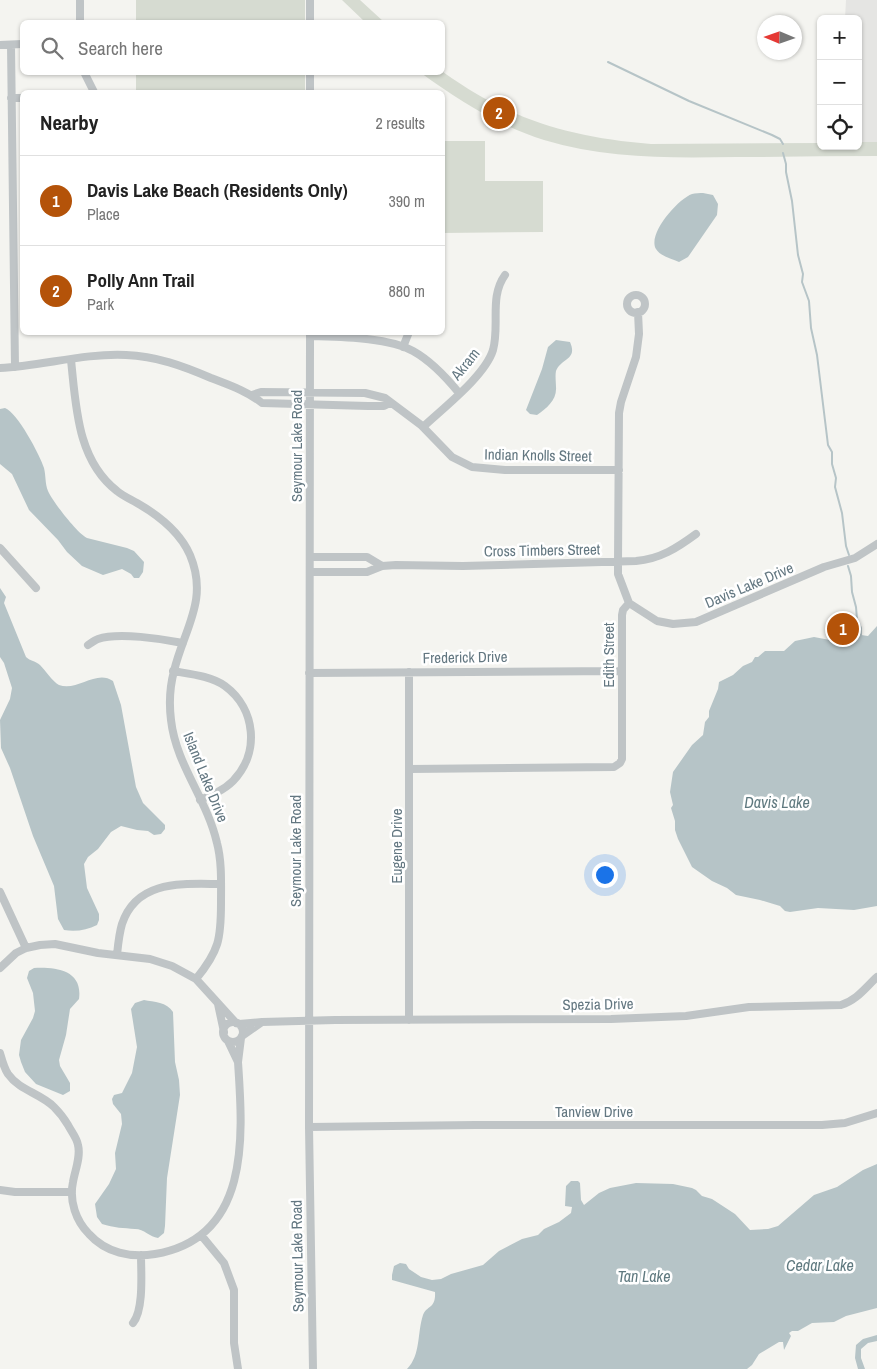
<!DOCTYPE html>
<meta charset="utf-8">
<style>
body{margin:0;font-family:"Archivo Narrow",sans-serif;background:#f6f6f6;color:#222}
.controls{position:absolute;right:15px;top:15px;display:grid;overflow:hidden;border-radius:8px;box-shadow:0 1px 4px #0004}
.controls button{width:45px;height:45px;display:grid;place-items:center;padding:0;border:0;border-bottom:1px solid #e0e0e0;background:#fff;color:#222;font:25px sans-serif}
.compass{position:absolute;left:757px;top:15px;width:45px;height:45px;border-radius:50%;background:#fff;box-shadow:0 1px 4px #0004;rotate:272deg}
.you{position:absolute;left:604px;top:874px;width:18px;height:18px;margin:-12px;border:4px solid #fff;border-radius:50%;background:#1a73e8;box-shadow:0 0 0 8px #1a73e833}
.badge{display:grid;place-items:center;width:32px;height:32px;border-radius:50%;background:#b45309;color:#fff;font-size:16px;font-weight:700}
.pin{position:absolute;translate:-50% -50%;border:2px solid #fff;box-shadow:0 1px 5px #0006}
.list{margin:0;padding:0;list-style:none}
h2{display:flex;justify-content:space-between;align-items:center;height:65px;margin:0;padding:0 20px;font-size:21px}
h2 small{font-size:16px;font-weight:400;color:#767676}
.list li{display:grid;grid-template-columns:32px 1fr auto;gap:15px;align-items:center;box-sizing:border-box;height:90px;padding:0 20px;border-top:1px solid #e0e0e0}
.list b{display:block;font-size:19px;white-space:nowrap}
.list p{margin:0;font-size:16px;white-space:nowrap;color:#767676}
.list em{font-size:16px;font-style:normal;color:#767676}
.icon{flex:none;width:28px;height:28px;fill:none;stroke:currentColor;stroke-width:2;stroke-linecap:round;stroke-linejoin:round}
.map{position:relative;flex:none;width:877px;height:1369px;overflow:hidden}
.search{position:absolute;background:#fff;box-shadow:0 1px 4px #0004;left:20px;top:20px;width:425px;height:55px;display:flex;align-items:center;gap:12px;box-sizing:border-box;padding:0 18px;border-radius:8px;color:#767676;font-size:19px}
.panel{position:absolute;background:#fff;box-shadow:0 1px 4px #0004;left:20px;top:90px;width:425px;height:245px;border-radius:8px}
.map>svg:first-child{display:block}
.built{fill:#e5e5e3}
.green{fill:#d6dbd1}
.water{fill:#b6c4c7}
.lines{fill:none;stroke-linecap:round;stroke-linejoin:round}
.stream{stroke:#b6c4c7;stroke-width:2}
.minor{stroke:#bfc4c6;stroke-width:8}
.labels{text-anchor:middle;dominant-baseline:central;stroke-width:5;stroke-linejoin:round;paint-order:stroke}
.street-label{font-size:15px;fill:#637781;stroke:#fff}
.water-label{font-size:16px;font-style:italic;fill:#5f797f;stroke:#fff}
</style>
<div class="map">
<svg width="877" height="1369" viewBox="0 0 877 1369">
<rect width="100%" height="100%" fill="#f4f4f0"/>
<path class="built" d="M846,0H877V142H858V19H845Z"/>
<path class="green" d="M136,0H305V22H136Z
M342,0H360L384,22H365Z
M443,72C510,120 569,137 651,144L821,143V146H858V142H877V156C830,156 783,157 736,157C671,158 607,159 544,140C499,126 458,100 421,73Z
M136,73H305V92H136Z
M442,141H485V181H543V232L443,233Z"/>
<path class="water" d="M703,193L713,195L718,204L717,215L688,257L679,262C672,259 660,256 656,249C647,234 678,199 692,194C695,193 700,193 703,193Z
M556,340L570,342C578,360 561,358 556,371C555,376 556,382 556,387C557,400 547,408 537,415L530,414L526,410L542,369L548,347Z
M5,408C17,412 40,455 44,468C46,476 45,484 48,491C53,502 77,533 87,538L127,548L134,551L144,562L143,572L139,578H134L131,574L122,569L103,575L82,566L67,552L58,540L29,510L12,474L0,464V409Z
M0,588L6,597L4,603L26,657C30,661 36,661 40,665C45,670 53,682 59,685C77,692 96,669 113,681L121,705L136,787L143,803L165,825V829L161,834L154,835L148,831L137,830L121,826L111,832L98,849L88,857L84,864L87,888L99,914V920L97,925C87,930 76,932 64,930L58,919L54,886L33,836L10,768L1,748L0,720L10,699L12,688L4,663L0,657Z
M877,626V906L854,910L818,908L790,912L785,911L780,906L760,900L736,895L727,888L712,881L692,867L678,839L675,830V821L671,808L673,805L670,792L673,772L692,745L703,735L705,722L709,717V711L718,689L719,682L733,675L743,666L752,662L755,657H758L765,651H784L795,641L814,637L830,640L855,639L861,635L868,636Z
M34,968C56,967 83,970 79,999L70,1009L66,1035L59,1060L60,1066L70,1083V1091L63,1095L36,1084L25,1072L21,1062L19,1055L21,1040L33,1018L35,1011L33,993L27,978L29,971Z
M144,1000C154,1002 167,1002 173,1012L175,1062L179,1080L180,1095L167,1178L165,1226L164,1233L158,1238C150,1237 144,1229 135,1229C124,1228 114,1228 102,1224L97,1217L95,1204L109,1184L116,1169L115,1153L122,1124L121,1114L113,1104L112,1099L114,1095L122,1093L132,1073L137,1047L131,1009L135,1003Z
M877,1164V1308L846,1316L834,1322L812,1323L798,1331H792L789,1333L791,1336L784,1350L783,1342H779L759,1354L752,1365L747,1369H407C421,1355 417,1333 423,1315C427,1305 436,1309 435,1292L392,1280V1275L394,1266L400,1263L406,1264L409,1269L421,1277L432,1280L441,1279L451,1274L483,1265L499,1251L522,1239L538,1235L544,1229L559,1222L571,1213L572,1207L565,1206L566,1186L571,1181H578L580,1183L581,1200L584,1205L599,1193L610,1188L636,1183L673,1184L692,1188L696,1190L702,1196L712,1199L735,1214L750,1230L768,1229L778,1226L814,1195L837,1187L863,1170Z
M877,1335V1341L868,1343L861,1349V1358L865,1369H858L855,1358L856,1345L863,1339Z"/>
<g class="lines">
<path class="stream" d="M608,62L689,101L772,135L780,139L783,144
M783,153L786,164V172L792,201L798,255L803,274L802,282L809,301L811,328L817,355L828,445L832,452V464L836,478L835,487L842,513L846,546L849,555
M848,566L851,576L852,592L856,607L857,619L861,628V635"/>
<path class="minor" d="M80,22V1
M310,22V0
M0,45L22,44
M11,45L15,367
M84,72L94,92
M310,92V72
M11,98H22
M627 304a9 9 0 1 1 18 0a9 9 0 1 1-18 0Z
M310,332L309,1127L313,1369
M310,336C339,337 388,337 413,351C431,361 446,377 459,393
M403,347L409,332
M71,360C76,406 77,460 117,491C123,496 130,499 137,503C158,515 180,532 190,555C209,600 184,629 174,671C170,686 169,704 171,720C176,765 207,799 217,843C222,862 221,883 221,903C221,939 219,951 196,979
M0,368C42,366 84,353 126,355C156,356 183,366 211,378C229,385 247,391 262,403L368,406H384L390,403
M252,395L261,392L365,393L385,398L421,425L452,457L472,467L505,470H619
M423,427C443,408 485,376 493,350C500,325 489,297 505,275
M0,548L36,588
M310,557H367L382,566
M310,572H367L382,566L396,565L463,566L636,561C660,559 677,548 696,534
M629,603L618,574V562L619,413L621,402L636,357L639,334L638,312
M629,603L657,621L673,624L696,622L824,567L855,558L877,544
M88,645C91,643 95,640 98,639C118,632 163,639 183,643
M173,671C190,674 211,676 225,686C256,709 260,753 233,781C224,790 212,795 200,800
M409,672V1020
M309,673L621,671
M410,769L614,767L620,763L622,759V615L623,610L629,603
M0,892L26,948
M117,955C118,945 119,934 122,924C137,879 183,884 221,884
M0,968L16,953L26,948L40,945L55,944L98,953L150,959L172,966L196,979L236,1023
M218,1004L224,1032
M262,1022L335,1020L611,1019L686,1016L749,1007L841,1005C857,1000 865,988 877,977
M223 1032a10 10 0 1 1 20 0a10 10 0 1 1-20 0Z
M239,1024L262,1022L242,1036
M228,1041L238,1062L241,1038
M0,1053C2,1060 4,1068 8,1074C20,1091 40,1093 54,1107C59,1112 64,1118 68,1125C71,1131 77,1138 78,1145C81,1157 75,1170 73,1182C69,1201 76,1221 89,1234C106,1253 131,1258 155,1254C251,1238 243,1136 238,1062
M309,1127L475,1125H822L845,1123L877,1113
M0,1190L15,1192H72
M201,1235L224,1263L234,1290V1343L238,1369
M133,1323C144,1310 141,1272 141,1255"/>
</g>
<g class="labels">
<g class="street-label">
<text transform="translate(465 364) rotate(-51)">Akram</text>
<text transform="translate(296 446) rotate(-90)">Seymour Lake Road</text>
<text transform="translate(538 455) rotate(1)">Indian Knolls Street</text>
<text transform="translate(542 550) rotate(-1)">Cross Timbers Street</text>
<text transform="translate(749 585) rotate(-23)">Davis Lake Drive</text>
<text transform="translate(608 655) rotate(-90)">Edith Street</text>
<text transform="translate(465 657) rotate(-1)">Frederick Drive</text>
<text transform="translate(206 777) rotate(68)">Island Lake Drive</text>
<text transform="translate(396 846) rotate(-90)">Eugene Drive</text>
<text transform="translate(295 851) rotate(-90)">Seymour Lake Road</text>
<text transform="translate(598 1004) rotate(-1)">Spezia Drive</text>
<text x="594" y="1111">Tanview Drive</text>
<text transform="translate(297 1256) rotate(-91)">Seymour Lake Road</text>
</g>
<g class="water-label">
<text x="777" y="802">Davis Lake</text>
<text x="820" y="1265">Cedar Lake</text>
<text x="644" y="1276">Tan Lake</text>
</g>
</g>
</svg>
<div class="controls">
<button>+</button>
<button>−</button>
<button><svg class="icon" aria-label="locate" viewBox="0 0 24 24"><circle cx="12" cy="12" r="6"/><path d="M12 2v4M12 18v4M2 12h4M18 12h4"/></svg></button>
</div>
<svg class="compass" viewBox="-18 -18 36 36"><path d="M0-13l5 13h-10z" fill="#e53935"/><path d="M0 13l5-13h-10z" fill="#767676"/></svg>
<div class="you"></div>
<div class="pin badge" style="left:843px;top:629px">1</div>
<div class="pin badge" style="left:499px;top:113px">2</div>
<div class="search"><svg class="icon" aria-label="search" viewBox="0 0 24 24"><circle cx="10" cy="10" r="6"/><path d="M15 15l6 6"/></svg>Search here</div>
<section class="panel">
<h2>Nearby<small>2 results</small></h2>
<ul class="list">
<li><span class="badge">1</span><div><b>Davis Lake Beach (Residents Only)</b><p>Place</p></div><em>390 m</em></li>
<li><span class="badge">2</span><div><b>Polly Ann Trail</b><p>Park</p></div><em>880 m</em></li>
</ul>
</section>
</div>
